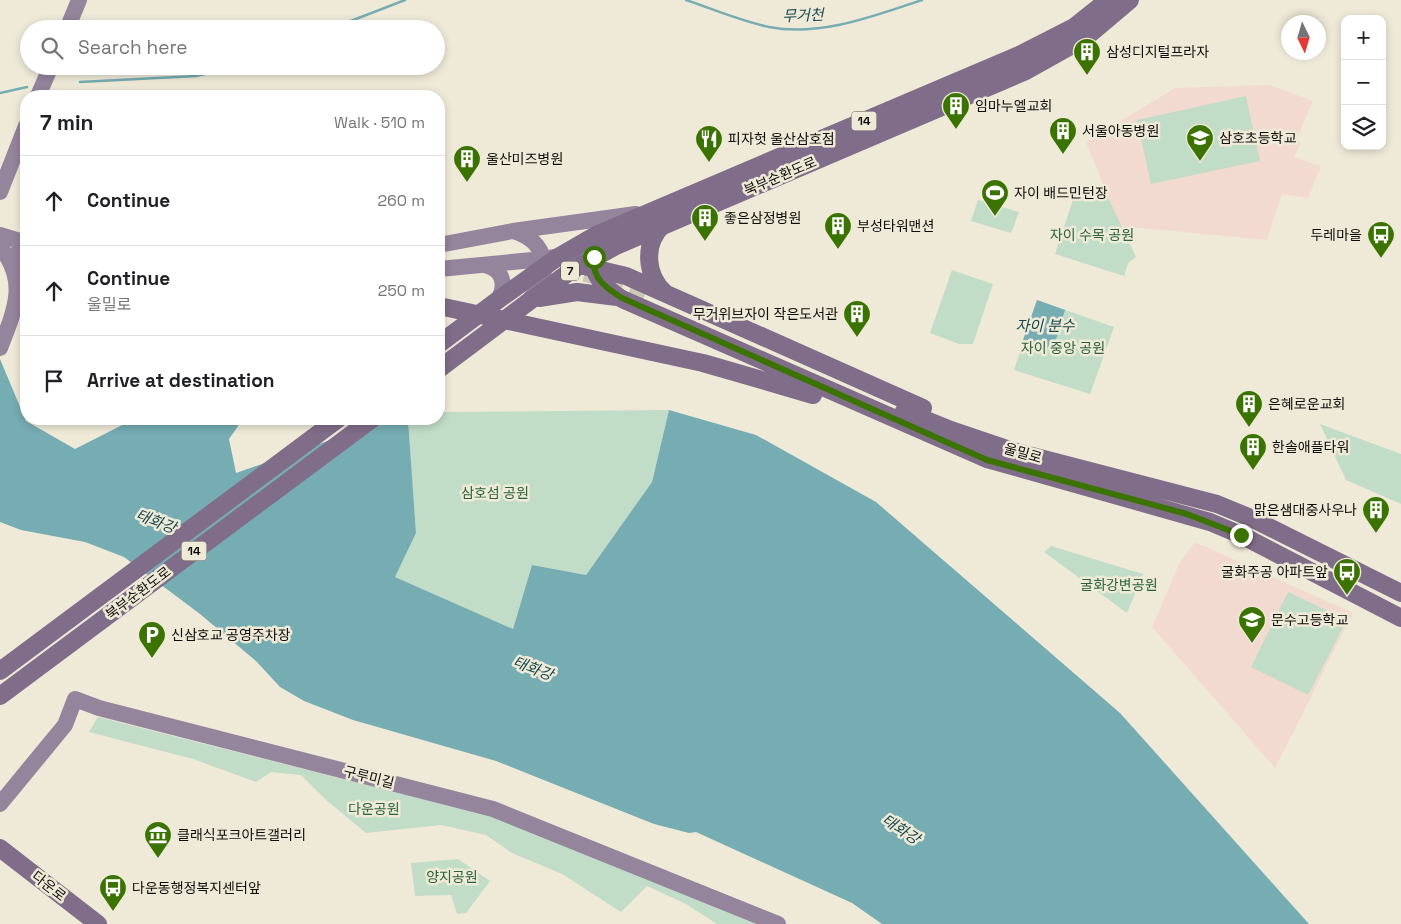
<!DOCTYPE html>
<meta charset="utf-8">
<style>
body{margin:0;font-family:"Space Grotesk","Noto Sans KR",sans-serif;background:#f6f6f6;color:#202124}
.controls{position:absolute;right:15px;top:15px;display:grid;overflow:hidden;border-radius:10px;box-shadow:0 2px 8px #0003}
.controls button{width:45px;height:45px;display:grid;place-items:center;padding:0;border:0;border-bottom:1px solid #e0e0e0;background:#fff;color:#202124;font:25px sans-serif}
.compass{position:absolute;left:1281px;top:15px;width:45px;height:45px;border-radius:50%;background:#fff;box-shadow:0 2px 8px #0003;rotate:175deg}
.stop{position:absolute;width:15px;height:15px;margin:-11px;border:4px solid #3b7301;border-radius:50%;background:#fff}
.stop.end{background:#3b7301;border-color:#fff;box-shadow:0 1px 5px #0008}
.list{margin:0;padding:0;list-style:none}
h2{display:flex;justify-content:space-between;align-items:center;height:65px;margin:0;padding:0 20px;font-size:21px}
h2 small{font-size:16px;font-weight:400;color:#757577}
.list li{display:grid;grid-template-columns:32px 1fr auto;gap:15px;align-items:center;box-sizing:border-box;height:90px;padding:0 20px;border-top:1px solid #e0e0e0}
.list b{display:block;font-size:19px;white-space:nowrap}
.list p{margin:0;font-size:16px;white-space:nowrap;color:#757577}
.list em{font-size:16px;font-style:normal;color:#757577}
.icon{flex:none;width:28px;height:28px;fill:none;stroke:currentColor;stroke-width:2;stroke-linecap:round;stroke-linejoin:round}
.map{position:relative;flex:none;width:1401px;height:924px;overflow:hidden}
.search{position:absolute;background:#fff;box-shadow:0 2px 8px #0003;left:20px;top:20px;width:425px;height:55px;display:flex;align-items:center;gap:12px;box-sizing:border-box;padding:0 18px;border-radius:28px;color:#757577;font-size:19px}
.panel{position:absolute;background:#fff;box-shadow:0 2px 8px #0003;left:20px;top:90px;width:425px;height:335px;border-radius:20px}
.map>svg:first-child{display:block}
.education{fill:#f2dad0}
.green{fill:#c1dcc7}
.water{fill:#76adb2}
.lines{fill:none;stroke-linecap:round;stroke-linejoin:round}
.stream{stroke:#76adb2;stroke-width:2.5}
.secondary-tunnel{stroke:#cdc9b9;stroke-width:16;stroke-dasharray:16 8;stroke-linecap:butt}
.secondary{stroke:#94849c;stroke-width:16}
.primary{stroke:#806d89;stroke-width:18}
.primary-bridge{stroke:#806d89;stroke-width:18}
.route{stroke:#3b7301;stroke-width:6}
.labels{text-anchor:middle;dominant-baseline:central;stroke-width:5;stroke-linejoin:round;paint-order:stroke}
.shield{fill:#efead8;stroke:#524f46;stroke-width:1}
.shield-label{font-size:12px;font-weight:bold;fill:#0f0d08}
.poi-label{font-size:14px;fill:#0f0d08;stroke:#efead8;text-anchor:start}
.street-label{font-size:14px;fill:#0f0d08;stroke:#efead8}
.park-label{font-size:14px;fill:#29633d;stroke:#efead8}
.water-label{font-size:15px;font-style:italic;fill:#17494d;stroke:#efead8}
</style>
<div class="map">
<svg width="1401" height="924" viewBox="0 0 1401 924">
<rect width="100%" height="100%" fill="#efead8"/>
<path class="education" d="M1269,85L1313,101L1296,140L1301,142L1294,157L1321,166L1308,198L1282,194L1267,240L1120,226L1086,142L1175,88Z
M1195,542L1353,613L1275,768L1152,627L1180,562Z"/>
<path class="green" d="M1246,96L1260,161L1151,184L1137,120Z
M1076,191L1107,195L1136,257L1128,263L1124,276L1055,254Z
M978,200L1019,212L1011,233L971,221Z
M952,270L993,284L973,344H959L930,333Z
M1037,300L1114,327L1090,394L1014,370Z
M669,410L652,482L586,575L532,565L513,629L395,577L416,533L408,419H439V412Z
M1320,424L1401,454V504L1346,480Z
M1051,546L1143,574L1127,613L1044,552Z
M1288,592L1347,620L1308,695L1251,667Z
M98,717L359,783L505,814L770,924H717L686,904L647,886L621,912L562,874L512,853L486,835L441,825L366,833L325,799L301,775L271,772L256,782L193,759L89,732Z
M458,859L490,881L466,913L457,914L451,895L415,896L411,863Z"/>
<path class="water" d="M1037,300L1065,310L1053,349L1023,340Z
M0,359L26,421L75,449L134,419H243L229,439L236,473L390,419H408L416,533L395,577L513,629L532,565L586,575L652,482L669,410L756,435L876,502L1120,713L1309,924H882L852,903L696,832L689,833L654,824L496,761L353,720L304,701L280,687L256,661L200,614L124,557L85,542L21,530L0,522Z"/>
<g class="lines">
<path class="stream" d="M686,0C713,9 741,21 769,27C820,37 874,16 922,0
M330,29L405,0
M80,82L196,76L242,66
M0,93L27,87"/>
<path class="secondary-tunnel" d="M538,262L593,276L650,299"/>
<path class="secondary" d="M67,29L79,0
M38,96L51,66
M0,192L26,126
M513,231C548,241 553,274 530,299
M0,235L26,243
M439,245L513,231L636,214
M0,247C29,281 14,312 0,348
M484,265C503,269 507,284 498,300
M439,269L543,259L605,249
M15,272L18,252L26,248
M0,804L65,725L75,699L99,708L493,809L778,924"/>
<path class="primary" d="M662,226C643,245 646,276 665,293
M612,228C579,254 592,280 622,299L987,459L1210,522L1241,535L1401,618
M584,266L626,276L923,408
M539,298L577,292L617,297
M498,300L558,257L596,235L1019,55L1074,27L1108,0
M527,303L572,270L616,246L1026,71L1085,38L1130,0
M439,306L703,363L813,395
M904,411L951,430L1013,451L1217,504L1251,518L1401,593
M0,671L338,419
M0,696L372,419
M0,848L98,924"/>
<path class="primary-bridge" d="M439,344L498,300
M439,369L527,303"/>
</g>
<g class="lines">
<path class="route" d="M594,257C591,278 606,288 622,298L987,460L1187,514L1241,535"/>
</g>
<defs>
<symbol id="building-pin" viewBox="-11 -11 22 30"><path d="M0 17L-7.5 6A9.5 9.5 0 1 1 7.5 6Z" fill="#3b7301" stroke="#efead8"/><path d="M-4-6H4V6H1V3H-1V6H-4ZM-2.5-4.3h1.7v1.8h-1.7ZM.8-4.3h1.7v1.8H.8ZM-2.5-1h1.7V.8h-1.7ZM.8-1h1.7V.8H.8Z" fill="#fff"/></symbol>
<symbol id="school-pin" viewBox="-11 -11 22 30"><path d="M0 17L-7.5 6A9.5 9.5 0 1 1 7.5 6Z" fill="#3b7301" stroke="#efead8"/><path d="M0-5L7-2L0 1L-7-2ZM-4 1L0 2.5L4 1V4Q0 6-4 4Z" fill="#fff"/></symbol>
<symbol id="restaurant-pin" viewBox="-11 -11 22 30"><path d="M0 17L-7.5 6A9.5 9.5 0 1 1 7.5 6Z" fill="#3b7301" stroke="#efead8"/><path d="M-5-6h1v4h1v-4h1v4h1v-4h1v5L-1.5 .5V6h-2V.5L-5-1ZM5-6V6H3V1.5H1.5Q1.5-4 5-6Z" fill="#fff"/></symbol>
<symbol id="stadium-pin" viewBox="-11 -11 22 30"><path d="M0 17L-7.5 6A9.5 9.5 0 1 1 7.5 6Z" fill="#3b7301" stroke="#efead8"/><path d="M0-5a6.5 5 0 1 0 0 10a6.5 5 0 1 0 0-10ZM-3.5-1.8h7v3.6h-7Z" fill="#fff"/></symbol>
<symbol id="bus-pin" viewBox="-11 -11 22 30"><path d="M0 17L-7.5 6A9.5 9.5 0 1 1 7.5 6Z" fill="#3b7301" stroke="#efead8"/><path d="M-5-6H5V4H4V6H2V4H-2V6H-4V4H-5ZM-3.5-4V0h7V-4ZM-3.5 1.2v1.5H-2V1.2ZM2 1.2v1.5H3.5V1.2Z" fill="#fff"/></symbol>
<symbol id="parking-pin" viewBox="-11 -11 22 30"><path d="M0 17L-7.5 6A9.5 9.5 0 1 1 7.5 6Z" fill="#3b7301" stroke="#efead8"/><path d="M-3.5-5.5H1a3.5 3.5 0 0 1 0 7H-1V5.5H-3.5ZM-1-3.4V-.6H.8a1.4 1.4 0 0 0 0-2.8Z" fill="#fff"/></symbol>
<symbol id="museum-pin" viewBox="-11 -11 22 30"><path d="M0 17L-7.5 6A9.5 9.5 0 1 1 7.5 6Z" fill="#3b7301" stroke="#efead8"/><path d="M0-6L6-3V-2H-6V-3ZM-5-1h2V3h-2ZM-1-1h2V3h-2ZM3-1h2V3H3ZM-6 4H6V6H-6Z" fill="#fff"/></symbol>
</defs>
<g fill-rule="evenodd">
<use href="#building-pin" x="1071" y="36" width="32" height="43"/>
<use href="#building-pin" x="940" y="90" width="32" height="43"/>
<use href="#building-pin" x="1047" y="115" width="32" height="43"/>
<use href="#school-pin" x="1184" y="122" width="32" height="43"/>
<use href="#restaurant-pin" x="693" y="123" width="32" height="43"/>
<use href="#building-pin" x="451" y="143" width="32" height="43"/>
<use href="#stadium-pin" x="979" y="177" width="32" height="43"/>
<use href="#building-pin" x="689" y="202" width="32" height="43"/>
<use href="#building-pin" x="822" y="210" width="32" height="43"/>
<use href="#bus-pin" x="1365" y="219" width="32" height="43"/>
<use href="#building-pin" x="841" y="298" width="32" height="43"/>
<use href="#building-pin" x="1233" y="388" width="32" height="43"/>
<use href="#building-pin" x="1237" y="431" width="32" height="43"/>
<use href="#building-pin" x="1360" y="494" width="32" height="43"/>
<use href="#bus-pin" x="1331" y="556" width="32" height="43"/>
<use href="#school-pin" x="1236" y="604" width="32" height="43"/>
<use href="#parking-pin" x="136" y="619" width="32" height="43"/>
<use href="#museum-pin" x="142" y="819" width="32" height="43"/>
<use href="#bus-pin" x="97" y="872" width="32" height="43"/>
</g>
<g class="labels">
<g class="shield">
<rect x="851.5" y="111.5" width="25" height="19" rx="4"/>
<rect x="561" y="261.5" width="18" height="19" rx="4"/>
<rect x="181.5" y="541.5" width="25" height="19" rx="4"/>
</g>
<g class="shield-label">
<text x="864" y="121">14</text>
<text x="570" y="271">7</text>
<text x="194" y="551">14</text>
</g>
<g class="poi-label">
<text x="1106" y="52">삼성디지털프라자</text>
<text x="975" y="106">임마누엘교회</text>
<text x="1082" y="131">서울아동병원</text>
<text x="1219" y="138">삼호초등학교</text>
<text x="728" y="139">피자헛 울산삼호점</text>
<text x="486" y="159">울산미즈병원</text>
<text x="1014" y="193">자이 배드민턴장</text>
<text x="724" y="218">좋은삼정병원</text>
<text x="857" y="226">부성타워맨션</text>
<text x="1362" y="235" text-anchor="end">두레마을</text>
<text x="838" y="314" text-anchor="end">무거위브자이 작은도서관</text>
<text x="1268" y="404">은혜로운교회</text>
<text x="1272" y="447">한솔애플타워</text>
<text x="1357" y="510" text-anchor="end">맑은샘대중사우나</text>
<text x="1328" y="572" text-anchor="end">굴화주공 아파트앞</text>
<text x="1271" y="620">문수고등학교</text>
<text x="171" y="635">신삼호교 공영주차장</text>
<text x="177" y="835">클래식포크아트갤러리</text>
<text x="132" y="888">다운동행정복지센터앞</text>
</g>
<g class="street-label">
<text transform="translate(780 176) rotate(-23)">북부순환도로</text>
<text transform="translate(1023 453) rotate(16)">울밀로</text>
<text transform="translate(138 593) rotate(-37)">북부순환도로</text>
<text transform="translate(369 777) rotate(14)">구루미길</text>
<text transform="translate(49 886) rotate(38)">다운로</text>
</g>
<g class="park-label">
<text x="1092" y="235">자이 수목 공원</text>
<text x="1063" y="348">자이 중앙 공원</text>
<text x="495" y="493">삼호섬 공원</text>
<text x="1119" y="585">굴화강변공원</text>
<text x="374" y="809">다운공원</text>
<text x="452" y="877">양지공원</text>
</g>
<g class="water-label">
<text transform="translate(803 15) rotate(-2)">무거천</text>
<text x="1045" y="325">자이 분수</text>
<text transform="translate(156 521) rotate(21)">태화강</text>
<text transform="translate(533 668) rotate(21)">태화강</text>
<text transform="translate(901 829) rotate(33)">태화강</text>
</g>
</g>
</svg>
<div class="controls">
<button>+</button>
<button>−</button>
<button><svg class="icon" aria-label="layers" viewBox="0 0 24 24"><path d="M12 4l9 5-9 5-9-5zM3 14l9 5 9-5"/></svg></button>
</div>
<svg class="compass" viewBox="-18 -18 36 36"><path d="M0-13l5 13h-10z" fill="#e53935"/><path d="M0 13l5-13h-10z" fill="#757577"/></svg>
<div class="stop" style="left:594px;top:257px"></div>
<div class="stop end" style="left:1241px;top:535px"></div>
<div class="search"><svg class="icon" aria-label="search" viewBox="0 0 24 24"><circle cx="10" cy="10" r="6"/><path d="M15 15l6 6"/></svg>Search here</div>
<section class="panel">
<h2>7 min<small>Walk · 510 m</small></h2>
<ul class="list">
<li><svg class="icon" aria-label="ahead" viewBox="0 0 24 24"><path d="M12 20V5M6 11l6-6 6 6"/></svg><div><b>Continue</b></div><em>260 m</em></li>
<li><svg class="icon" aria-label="ahead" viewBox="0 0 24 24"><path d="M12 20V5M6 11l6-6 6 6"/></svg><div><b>Continue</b><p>울밀로</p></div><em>250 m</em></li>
<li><svg class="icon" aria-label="arrive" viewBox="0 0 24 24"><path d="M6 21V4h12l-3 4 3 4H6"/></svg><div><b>Arrive at destination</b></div></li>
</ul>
</section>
</div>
